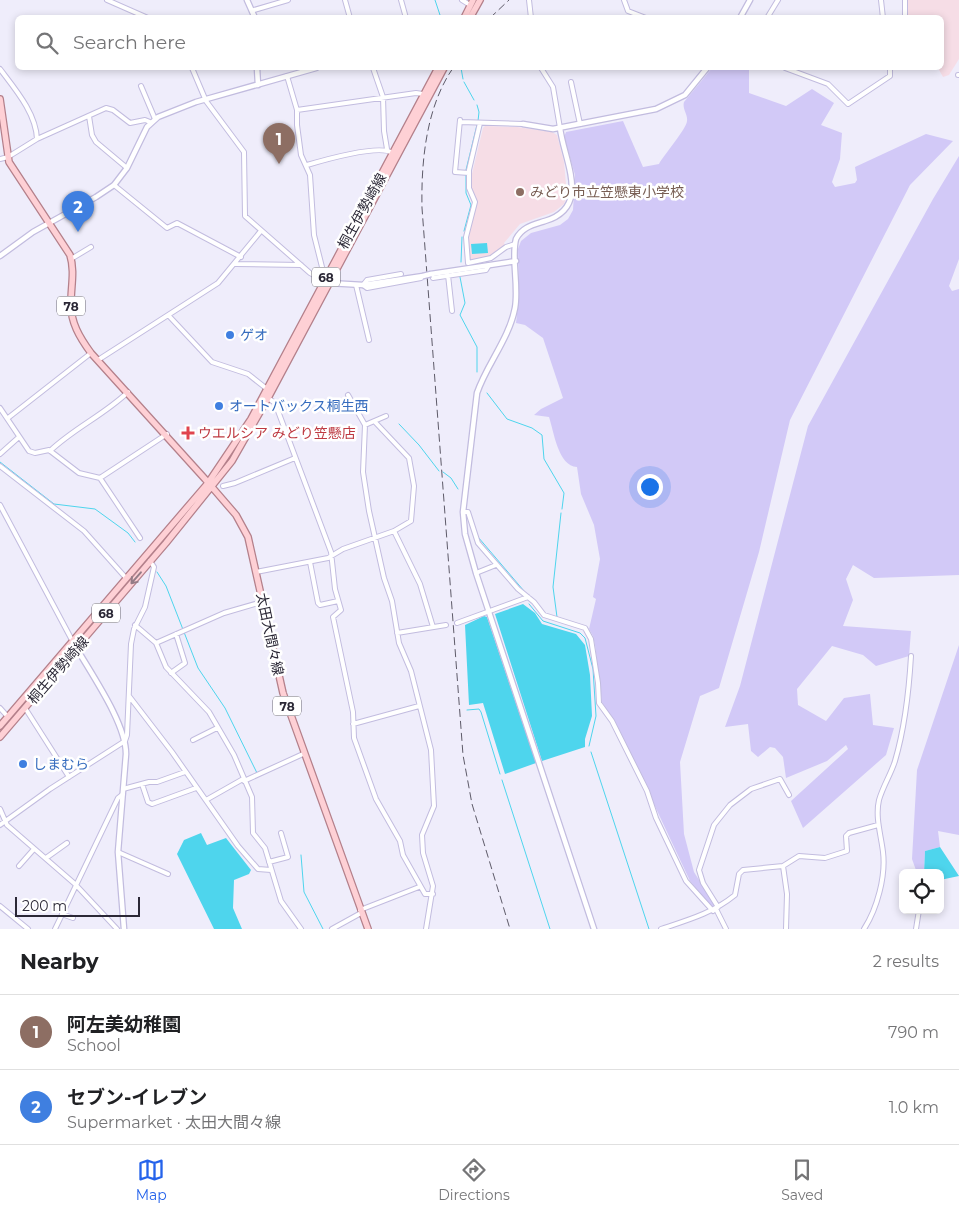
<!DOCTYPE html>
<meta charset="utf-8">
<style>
body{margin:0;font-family:Montserrat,"Noto Sans JP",sans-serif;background:#f2f2f2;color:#202124}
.controls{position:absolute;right:15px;bottom:15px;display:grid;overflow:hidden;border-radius:8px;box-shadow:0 2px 8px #0003}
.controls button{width:45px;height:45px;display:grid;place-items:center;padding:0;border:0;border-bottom:1px solid #e0e0e0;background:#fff;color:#202124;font:25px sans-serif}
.scale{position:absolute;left:15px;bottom:12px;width:125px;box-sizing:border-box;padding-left:5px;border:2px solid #2b2836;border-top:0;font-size:14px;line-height:18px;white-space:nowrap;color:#2b2836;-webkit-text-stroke:4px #fff;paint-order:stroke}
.you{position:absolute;left:649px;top:486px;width:18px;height:18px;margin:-12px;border:4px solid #fff;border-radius:50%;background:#1a73e8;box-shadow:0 0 0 8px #1a73e833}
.badge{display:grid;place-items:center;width:32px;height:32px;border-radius:50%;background:#2563eb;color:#fff;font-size:16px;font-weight:700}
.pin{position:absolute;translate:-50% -41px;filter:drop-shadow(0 1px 2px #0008)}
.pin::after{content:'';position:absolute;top:26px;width:18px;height:15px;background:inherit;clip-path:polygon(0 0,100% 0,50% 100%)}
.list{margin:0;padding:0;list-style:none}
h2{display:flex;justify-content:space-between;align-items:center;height:65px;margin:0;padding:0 20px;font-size:21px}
h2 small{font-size:16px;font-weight:400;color:#757577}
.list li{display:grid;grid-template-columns:32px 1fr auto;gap:15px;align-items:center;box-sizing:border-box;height:75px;padding:0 20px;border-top:1px solid #e0e0e0}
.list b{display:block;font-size:19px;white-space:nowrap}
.list p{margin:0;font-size:16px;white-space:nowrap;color:#757577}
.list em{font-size:16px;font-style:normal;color:#757577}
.icon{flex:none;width:28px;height:28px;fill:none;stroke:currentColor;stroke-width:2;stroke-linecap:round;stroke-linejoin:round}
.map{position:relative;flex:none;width:959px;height:929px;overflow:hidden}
.search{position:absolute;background:#fff;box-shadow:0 2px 8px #0003;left:15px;right:15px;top:15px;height:55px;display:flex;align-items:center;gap:12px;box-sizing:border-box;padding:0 18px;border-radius:8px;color:#757577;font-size:19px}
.sheet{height:215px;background:#fff}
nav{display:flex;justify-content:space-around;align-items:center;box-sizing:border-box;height:70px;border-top:1px solid #e0e0e0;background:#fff;font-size:14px;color:#757577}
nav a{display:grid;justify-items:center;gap:2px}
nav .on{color:#2563eb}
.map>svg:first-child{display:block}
.education{fill:#f6dde6}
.green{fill:#d2c9f7}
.water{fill:#4ed5ed}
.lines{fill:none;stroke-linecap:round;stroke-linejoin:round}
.stream{stroke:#4ed5ed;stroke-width:1}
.minor-casing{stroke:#c2bcdf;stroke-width:6}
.tertiary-casing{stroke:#c2bcdf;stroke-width:7}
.primary-casing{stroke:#b4808b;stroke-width:8}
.minor{stroke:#fff;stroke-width:4}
.tertiary{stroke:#fff;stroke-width:4.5}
.primary{stroke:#fed0d5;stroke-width:5.5}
.rail{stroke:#5d5a68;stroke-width:1;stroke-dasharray:8 4;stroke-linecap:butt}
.tertiary-bridge-casing{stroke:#c2bcdf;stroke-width:7;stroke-linecap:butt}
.tertiary-bridge{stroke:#fff;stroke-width:4.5}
.oneway{stroke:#947c86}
.education-dot{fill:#8d6e63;stroke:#fff;stroke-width:2}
.shop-dot{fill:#3f7fe0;stroke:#fff;stroke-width:2}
.health-dot{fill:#e0444e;stroke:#fff;stroke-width:2}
.labels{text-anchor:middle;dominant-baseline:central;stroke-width:5;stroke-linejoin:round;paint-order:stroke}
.shield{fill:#fff;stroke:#6b6872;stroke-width:1}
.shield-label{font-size:12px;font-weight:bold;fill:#2b2836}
.education-label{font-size:14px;fill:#785e54;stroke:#fff;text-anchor:start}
.street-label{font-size:14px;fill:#2b2836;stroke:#fff}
.shop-label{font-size:14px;fill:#366cbe;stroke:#fff;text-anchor:start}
.health-label{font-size:14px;fill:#be3a42;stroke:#fff;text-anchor:start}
</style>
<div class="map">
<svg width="959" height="929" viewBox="0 0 959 929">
<rect width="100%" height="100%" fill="#efedfb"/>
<path class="education" d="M907,0H959V59L949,75L943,77L938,68H942V18H907Z
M485,126L517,127L552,132L557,135L564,162L567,195L564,204L554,212L520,224L504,243L505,245L491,257L470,260L467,240L477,202L472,189L471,178L483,128Z"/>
<path class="green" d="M712,68H749V93L786,106L812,89L834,103L821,125L842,133L840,159L832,182L835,187L855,183L857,180L855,167L926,134L953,141L910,185L790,420L759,552L719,688L700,696L680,762L684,834L694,872L715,905L712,907L690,881L622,736L602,702L595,645L593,636L589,629L596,599L593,597L600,559L594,525L581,494L577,467C558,466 554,432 549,417L534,415L541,409L563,398L543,338L525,325L516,323L519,296L518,249L521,241L531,233L560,225L568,219L573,210L575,175L564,137L566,132L623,121L643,167L659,164C664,155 687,128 687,121C688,114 682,109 684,102Z
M959,156V259L949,286L952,291L959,289V575L874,578L853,565L846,579L853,600L843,626L911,631L909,656L876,666L863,655L832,646L797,689L798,705L826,721L844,698L870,694L873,725L894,728L886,755L803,828L791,801L848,749L846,745L827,761L786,778L783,757L775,748L770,747L758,757L751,751L748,724L725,727L740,686L808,426L933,199Z
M959,645V835L938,831L940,847L925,851L924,873H917L912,859L917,770Z"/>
<path class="water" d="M487,243L488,253L472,254L471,244Z
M523,604L535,613L542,624L576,634L585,645L590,675L592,716L585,739V747L542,761L495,614Z
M484,616L487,617L536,763L505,774L483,703L469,705L465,625Z
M201,833L207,845L226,838L251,870L249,874L234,880L233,908L242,929H214L177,854L184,840Z
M940,847L959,876L940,880V873H924L925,851Z"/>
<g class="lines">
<path class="stream" d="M435,0L441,18
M461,68L463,79
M464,82L474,100
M477,105L479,112L478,121
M466,170L477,125
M464,231L471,205L466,193V175
M461,262L462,237
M460,277L465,303L460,315L477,347V372
M487,393L507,419L532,428L542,435L544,459L564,493L562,509
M399,424L419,445L439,471
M0,462L54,504L95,509L128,533L135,542
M443,472L451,478L458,489
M478,537L524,591
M157,572L166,586L198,668L225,708L257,773
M529,604L543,621L580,633L585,638L593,669L596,716L589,746
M557,617L553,587L561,513
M467,710L479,709L481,712L500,774
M591,752L649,929
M502,780L550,929
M301,855L304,892L323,929"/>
<defs>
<path id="minor" d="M107,0L148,18
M345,0L350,18
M401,0L406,18
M462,0L470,5
M529,0L531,18
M624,0L628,11L646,18
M881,0L883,18
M254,10L288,0
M767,18L778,0
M905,18V0
M192,68L206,101L244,152L245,216L310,273L326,282
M373,68L383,97L384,131L387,149
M541,68L553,87L560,128
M785,68L828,84L848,104L890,76V68
M0,69C15,89 36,113 37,139
M958,75H959
M287,76L297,110V125L301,155L310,175L314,235L322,267
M571,82L580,124
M141,86L155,119
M297,110L416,93L423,94
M89,116L92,135L96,142L127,168
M460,120L455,172L469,173
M460,122L523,124
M480,123L469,170V188L475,202L466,237L468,263L491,258L506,247L515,244
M0,159L8,157L37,139L106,108L113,110L130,123L145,120L150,122
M307,165C324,160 379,144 393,153
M114,185L167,228L177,223L241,257
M71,259L91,247
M236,264L301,265
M401,274L367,280L363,285L367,288L421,278
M448,275L452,311
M432,276L433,278L486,270L489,265
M356,285L369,340
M169,316L212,362L248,374L267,389
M98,360L218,283L260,232
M348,395L365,425L363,472L369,511L384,578L392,601L399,643L411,671L431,750L434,806L422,835L423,853L433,886L426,929
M268,398L275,403L331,552L335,589L341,610L333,617L353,712L354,738L376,799L400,841L403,855L425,894H433
M0,408L29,451L35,453L49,450L79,473L100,478L140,538
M8,418L91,353
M365,425L386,416
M50,451C74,428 104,415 128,392
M0,454L19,437
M0,466L84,531L126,578
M100,478L167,434
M223,486L235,483L295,458
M0,505L73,642
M463,512H468L478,543L518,589L534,602L544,615L585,628L591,639L598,683L599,703L612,721L647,791L656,818L686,881L713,911
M394,531L420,584L433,627
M310,562L318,603L320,605L338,601
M256,572L328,558L343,549L394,531L411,521L414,486L409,458L375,422
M476,573L496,565
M457,623L528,597
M135,625L156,643L166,667L209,712L234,755L252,797L253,833L265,848L281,901L301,929
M397,633L446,625
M156,643L224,613L262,602
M171,673L185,663L176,634
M129,696L172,752L238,846L258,869L271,870
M0,708L8,717
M25,708L69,777
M353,724L419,706
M193,740L217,728
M244,781L303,754
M142,784L148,802L152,804L196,788
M123,789L149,782H157L185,772
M206,800L243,779
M0,809L7,825L75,884L117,929
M0,825L50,789L125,741L127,735L131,644L134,629L145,607L154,567L150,561
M118,852L168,874
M46,858L67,843
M269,862L288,857L281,833
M19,866L34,849
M783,866L787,894L786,929
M0,906L28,929
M718,907L703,883L699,870L714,825L730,805L751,789L780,779L789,795
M716,909L726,929
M360,910L419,887
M62,914L73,918
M55,929L118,798L123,794
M332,929L361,913
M661,929C688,920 713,913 735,895L739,874L743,870L783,866L799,856L825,858L847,851L846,836L849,833L878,825
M864,929C877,909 886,876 883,852C881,835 875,817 879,800C883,786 891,774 895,761C905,727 909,690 911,656
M916,929L919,910"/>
<path id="tertiary" d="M247,0L255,18
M740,18L750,0
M257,68L258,85
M523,124L553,129L656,109L685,95L707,68
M560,128C564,161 592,207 545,221C533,225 522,227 516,239C511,257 519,286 515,308C509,339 487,364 477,393L463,512L465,534L476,573L594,929
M0,256L33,232L96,197L114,185L127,168L147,127L158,117L196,102L316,68
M431,274L516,261
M329,283L363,285L423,276
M73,642C89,671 126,722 126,754L118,852L124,929"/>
<path id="primary" d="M464,18L473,0
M470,18L480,0
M0,99L9,162L70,255C75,271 71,286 71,302C70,322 80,338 91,353L205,479L236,515L248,537L283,693L368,929
M0,726L208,483L251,419L438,68
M0,737L166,543L232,461L268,398L444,68"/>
</defs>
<use href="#minor" class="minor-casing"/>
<use href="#tertiary" class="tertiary-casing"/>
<use href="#primary" class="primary-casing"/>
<use href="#minor" class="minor"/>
<use href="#tertiary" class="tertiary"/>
<use href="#primary" class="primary"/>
<path class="rail" d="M490,18L509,0
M453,68C426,107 421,162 422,208L463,755L472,804L510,929"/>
<defs>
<path id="tertiary-bridge" d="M423,276L431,274"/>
</defs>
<use href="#tertiary-bridge" class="tertiary-bridge-casing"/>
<use href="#tertiary-bridge" class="tertiary-bridge"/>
</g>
<defs><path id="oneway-shaft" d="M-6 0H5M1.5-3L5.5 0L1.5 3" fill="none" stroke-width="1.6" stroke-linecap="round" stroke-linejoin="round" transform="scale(1.25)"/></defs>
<use class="oneway" href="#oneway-shaft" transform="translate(136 578) rotate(131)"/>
<circle class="education-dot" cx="520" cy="192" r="5"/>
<g class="shop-dot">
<circle cx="230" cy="335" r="5"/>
<circle cx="219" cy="406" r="5"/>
<circle cx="23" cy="764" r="5"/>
</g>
<path class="health-dot" d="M185.5 425.5h5v5h5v5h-5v5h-5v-5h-5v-5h5z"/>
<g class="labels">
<g class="shield">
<rect x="312" y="267.5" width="28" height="19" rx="4"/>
<rect x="57" y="296.5" width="28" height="19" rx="4"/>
<rect x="92" y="603.5" width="28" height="19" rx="4"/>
<rect x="273" y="696.5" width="28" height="19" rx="4"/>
</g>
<g class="shield-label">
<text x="326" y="277">68</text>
<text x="71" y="306">78</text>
<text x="106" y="613">68</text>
<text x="287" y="706">78</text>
</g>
<g class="education-label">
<text x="530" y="192">みどり市立笠懸東小学校</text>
</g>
<g class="street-label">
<text transform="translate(362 211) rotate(-61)">桐生伊勢崎線</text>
<text transform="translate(270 634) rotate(78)">太田大間々線</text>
<text transform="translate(58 670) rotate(-49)">桐生伊勢崎線</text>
</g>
<g class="shop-label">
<text x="240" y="335">ゲオ</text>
<text x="229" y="406">オートバックス桐生西</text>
<text x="33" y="764">しまむら</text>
</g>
<g class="health-label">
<text x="198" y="433">ウエルシア みどり笠懸店</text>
</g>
</g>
</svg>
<div class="controls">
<button><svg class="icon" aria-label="locate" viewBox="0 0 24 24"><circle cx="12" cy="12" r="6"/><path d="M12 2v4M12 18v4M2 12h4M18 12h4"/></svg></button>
</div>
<div class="scale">200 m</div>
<div class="you"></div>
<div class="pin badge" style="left:279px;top:164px;background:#8d6e63">1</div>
<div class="pin badge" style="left:78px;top:232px;background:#3f7fe0">2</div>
<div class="search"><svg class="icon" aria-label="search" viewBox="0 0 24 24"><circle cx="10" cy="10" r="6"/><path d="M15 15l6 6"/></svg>Search here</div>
</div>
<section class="sheet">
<h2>Nearby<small>2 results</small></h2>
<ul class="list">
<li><span class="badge" style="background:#8d6e63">1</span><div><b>阿左美幼稚園</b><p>School</p></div><em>790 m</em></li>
<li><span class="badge" style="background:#3f7fe0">2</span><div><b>セブン-イレブン</b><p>Supermarket · 太田大間々線</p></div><em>1.0 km</em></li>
</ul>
</section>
<nav>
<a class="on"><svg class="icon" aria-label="map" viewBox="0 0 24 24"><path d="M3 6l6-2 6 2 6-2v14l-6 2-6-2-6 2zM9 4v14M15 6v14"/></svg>Map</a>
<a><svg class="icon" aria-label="directions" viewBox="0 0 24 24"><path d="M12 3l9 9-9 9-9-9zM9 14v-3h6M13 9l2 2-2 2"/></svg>Directions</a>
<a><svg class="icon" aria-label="saved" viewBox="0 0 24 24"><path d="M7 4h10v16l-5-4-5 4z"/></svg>Saved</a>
</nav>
